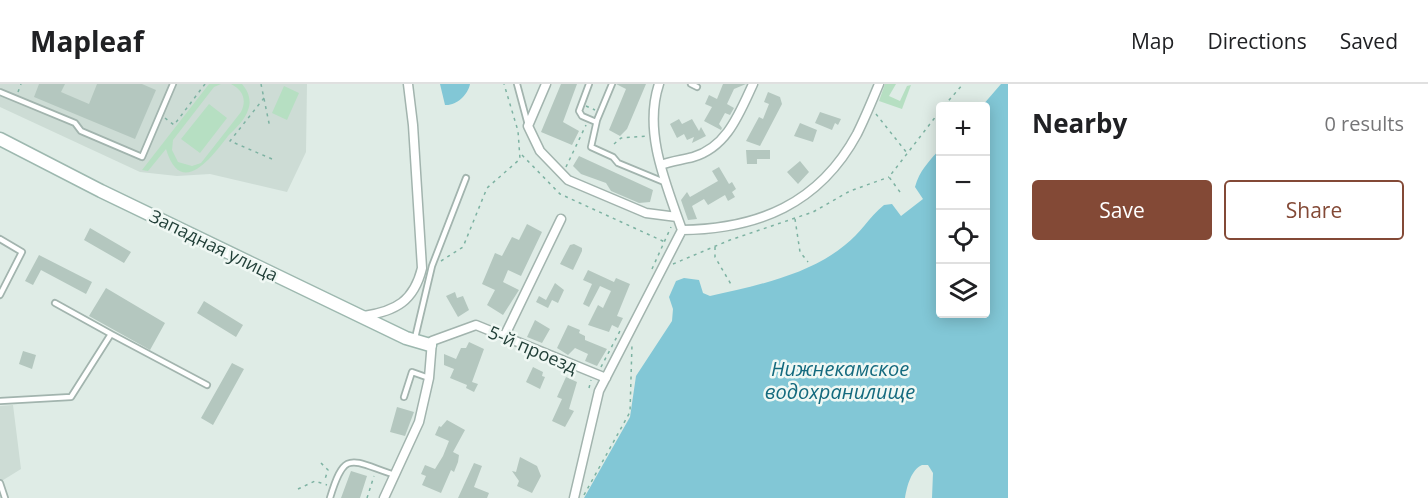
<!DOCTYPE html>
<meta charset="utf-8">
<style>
body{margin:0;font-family:"Open Sans",sans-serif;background:#f6f6f6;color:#202124}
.controls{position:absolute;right:18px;top:18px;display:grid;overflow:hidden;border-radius:6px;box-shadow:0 3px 15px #0003}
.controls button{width:54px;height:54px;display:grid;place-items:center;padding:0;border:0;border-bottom:2px solid #e0e0e0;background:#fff;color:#202124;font:30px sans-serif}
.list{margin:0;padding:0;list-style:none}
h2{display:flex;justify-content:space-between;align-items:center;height:78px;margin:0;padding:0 24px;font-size:26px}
h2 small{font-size:20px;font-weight:400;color:#757577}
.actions{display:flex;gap:12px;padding:18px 24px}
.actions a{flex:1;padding:14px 0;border:2px solid #834936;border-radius:6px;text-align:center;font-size:21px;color:#834936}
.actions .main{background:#834936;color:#fff}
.icon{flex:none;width:33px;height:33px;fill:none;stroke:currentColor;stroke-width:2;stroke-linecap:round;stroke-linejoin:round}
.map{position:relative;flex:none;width:1008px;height:414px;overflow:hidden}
header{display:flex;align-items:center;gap:36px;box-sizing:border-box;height:84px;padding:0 30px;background:#fff;border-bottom:2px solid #e0e0e0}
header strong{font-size:28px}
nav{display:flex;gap:33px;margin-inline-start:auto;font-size:21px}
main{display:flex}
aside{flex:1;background:#fff}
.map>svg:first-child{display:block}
.built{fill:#cddcd5}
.green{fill:#b6dfc2}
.water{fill:#82c7d6}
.building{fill:#b4c7bf}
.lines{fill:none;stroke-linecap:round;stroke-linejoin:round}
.lane-casing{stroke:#a2b4ae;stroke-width:8}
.street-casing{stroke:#a2b4ae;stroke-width:11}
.secondary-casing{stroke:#9db8af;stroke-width:15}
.path{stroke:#7db2a2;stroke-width:1.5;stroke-dasharray:3 4.5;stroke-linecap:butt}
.lane{stroke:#fff;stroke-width:4.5}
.street{stroke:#fff;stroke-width:8}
.secondary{stroke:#fff;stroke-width:12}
.labels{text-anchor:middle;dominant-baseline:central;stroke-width:5;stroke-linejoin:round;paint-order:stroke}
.street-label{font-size:18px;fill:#1f3d36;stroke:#f0f8f4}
.water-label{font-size:20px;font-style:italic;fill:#146a7e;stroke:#f0f8f4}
</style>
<header>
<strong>Mapleaf</strong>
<nav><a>Map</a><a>Directions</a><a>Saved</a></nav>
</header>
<main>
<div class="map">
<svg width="1008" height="414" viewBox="0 0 1008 414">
<rect width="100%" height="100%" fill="#dfece6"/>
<path class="built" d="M0,0H307L306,68L287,108L210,90L177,92L140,88L0,23Z
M13,321L21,385L0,398V322Z"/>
<path class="green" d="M209,0H221L214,3L173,56L172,66L178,78L192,82L201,79L241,28C247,16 243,6 231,0H242C248,7 252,16 248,26C245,36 235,45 228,52C212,73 181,115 166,65L148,87L142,86Z
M885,0H896L889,12L900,17L907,2L911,1L902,25L879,17Z
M284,2L299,9L287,36L272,29Z
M209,20L227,34L200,69L181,55Z"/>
<path class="water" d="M440,0H470C468,11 456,22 445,21Z
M1001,0H1008V414H932L933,389L928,381H922C911,386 907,402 905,414H584L630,333L636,292L672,237L673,225L669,213L676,197L684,194L699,196L703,209L710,212C755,202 809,191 845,161C860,150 869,133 884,121L892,120L901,132L923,115L915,103C919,87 930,76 940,65V230H986V22H982Z"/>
<path class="building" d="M39,0H65L61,8L89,20L97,0H142L156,6L135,55L34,13Z
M561,0H577L563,38L579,47L572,61L541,48Z
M616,0H646L627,45L620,52L609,46L626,5Z
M723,0H746L734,5L727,20L734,24L730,31L725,29L719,40L722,44L721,46L704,37L712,23L705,20L709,11L717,15Z
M768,8L780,13L782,20L760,62L746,57L759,33L763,35L769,20L764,18Z
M820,28L841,35L838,41L835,39L832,46L815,39Z
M679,35L682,40L692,35L699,47L701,43L706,52L692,59L694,53L687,56L684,50L677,54L670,40Z
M800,39L817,46L813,58L794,52Z
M746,66H770V75H757V80H747Z
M579,72L653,106L650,118L639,119L611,107L606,99L581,90L573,82Z
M800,77L809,88L798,100L787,88Z
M719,83L729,100L732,98L736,105L732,108L735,113L728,117L725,111L708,121L704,115L692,122L697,135L688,136L681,116L687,108L690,113L718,97L712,87Z
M527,140L542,148L521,192L508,186L503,198L519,206L503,231L487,221L495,206L482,200L495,169L502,172L512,153L519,156Z
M90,144L131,168L124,179L84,156Z
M574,160L582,164V167L573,186L560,180L570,161Z
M39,171L92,198L86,210L41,186L33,201L25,197Z
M588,186L614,198L616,194L630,200L617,232L623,234L618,244L612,241L609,248L588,241L598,221L603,224L611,207L600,202L589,223L583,220L592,200L583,196Z
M555,199L564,206L558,219L552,216L548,224L536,218L539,212L546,216Z
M106,204L165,239L150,266L89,232Z
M455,208L457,214L463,212L469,226L458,233L446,212Z
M204,217L243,241L236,253L197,229Z
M535,236L550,245L542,259L527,253Z
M568,241L580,246L579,249L585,252V256L607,265L597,282L585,277L588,270L575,264L568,271L557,264Z
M469,258L484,265L472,298L478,300L474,308L466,304L467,301L450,294L454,285L444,281V270L456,275L461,264H466Z
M23,267L36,271L32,285L19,280Z
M232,279L244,285L213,341L201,334Z
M533,283L543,288L542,292L545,293L540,305L526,298Z
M566,293L577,298L569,325L574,327L565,343L552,337L562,315L557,313Z
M397,323L414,328L405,352L390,348Z
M447,336L465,346L453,368L459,371L458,378L454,388L451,386L441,409L422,401L426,392L421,390L425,381L435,385L443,372L449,357L435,351L439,342L441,343Z
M520,373L537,382L541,392L532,409L517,402L519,397L512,387L516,388Z
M474,379L482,382L474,403L489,409L487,414H458Z
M351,387L367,392L360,414H341Z"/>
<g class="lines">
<defs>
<path id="lane" d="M517,0L528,41
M589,0L579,27L582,32L596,38
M612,0L597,36L591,63L613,73L618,79L664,98
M691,0L697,3
M0,8L75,39L81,47L142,73L173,0
M0,155L22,168L0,211
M55,219L111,250
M415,254L432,182L466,94
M404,313L412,288L429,294
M0,317L71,313L111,250L207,301
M0,399L5,414
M330,414C345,364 351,377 395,391"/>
<path id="street" d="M546,0L528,42L540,67L568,96L646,129L677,133
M659,0C643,48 666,100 682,146
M661,81C671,77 682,76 693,73C727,63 739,30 753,0
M682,146C758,145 819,120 857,50C865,34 872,17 879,0
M364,232C396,227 414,217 422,184L413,41L408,0
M504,253L561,135
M384,414L419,338L429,294L432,257L476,241L606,294
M574,414L599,307L682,146"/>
<path id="secondary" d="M0,55L101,107L406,254L430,261"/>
</defs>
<use href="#lane" class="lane-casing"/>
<use href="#street" class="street-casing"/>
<use href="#secondary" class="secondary-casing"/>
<path class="path" d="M261,0L270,44
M18,8L21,0
M264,14L230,57L272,75
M586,22L595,26
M944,22L963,0
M876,30L907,69
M165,34L174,41L205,0
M614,60L621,54L647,52
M522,71L560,110L665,158
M566,83L586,41
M900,108L889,93L940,27
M795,135L800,168L808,178
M715,163V173L732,202
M441,177L463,163L487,104L520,75L518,47L504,0
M673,180L730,156L813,128L850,107L889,93
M652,185L671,143
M601,283L621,245
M589,304L591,296
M321,379L328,386L324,398
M298,405L315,397L327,401
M584,411L630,328L632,260
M367,414L374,392"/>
<use href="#lane" class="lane"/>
<use href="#street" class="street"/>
<use href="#secondary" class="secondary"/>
</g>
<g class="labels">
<g class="street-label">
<text transform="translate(214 161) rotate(26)">Западная улица</text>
<text transform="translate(533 265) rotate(23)">5-й проезд</text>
</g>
<g class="water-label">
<text x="840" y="284">Нижнекамское<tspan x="840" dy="23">водохранилище</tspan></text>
</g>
</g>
</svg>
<div class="controls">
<button>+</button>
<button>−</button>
<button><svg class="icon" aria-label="locate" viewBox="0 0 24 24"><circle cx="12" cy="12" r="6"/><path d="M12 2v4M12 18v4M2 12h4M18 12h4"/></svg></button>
<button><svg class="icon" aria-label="layers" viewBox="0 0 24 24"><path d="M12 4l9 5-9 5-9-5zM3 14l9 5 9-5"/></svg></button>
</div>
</div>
<aside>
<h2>Nearby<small>0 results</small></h2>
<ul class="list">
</ul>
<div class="actions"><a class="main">Save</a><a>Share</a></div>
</aside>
</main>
